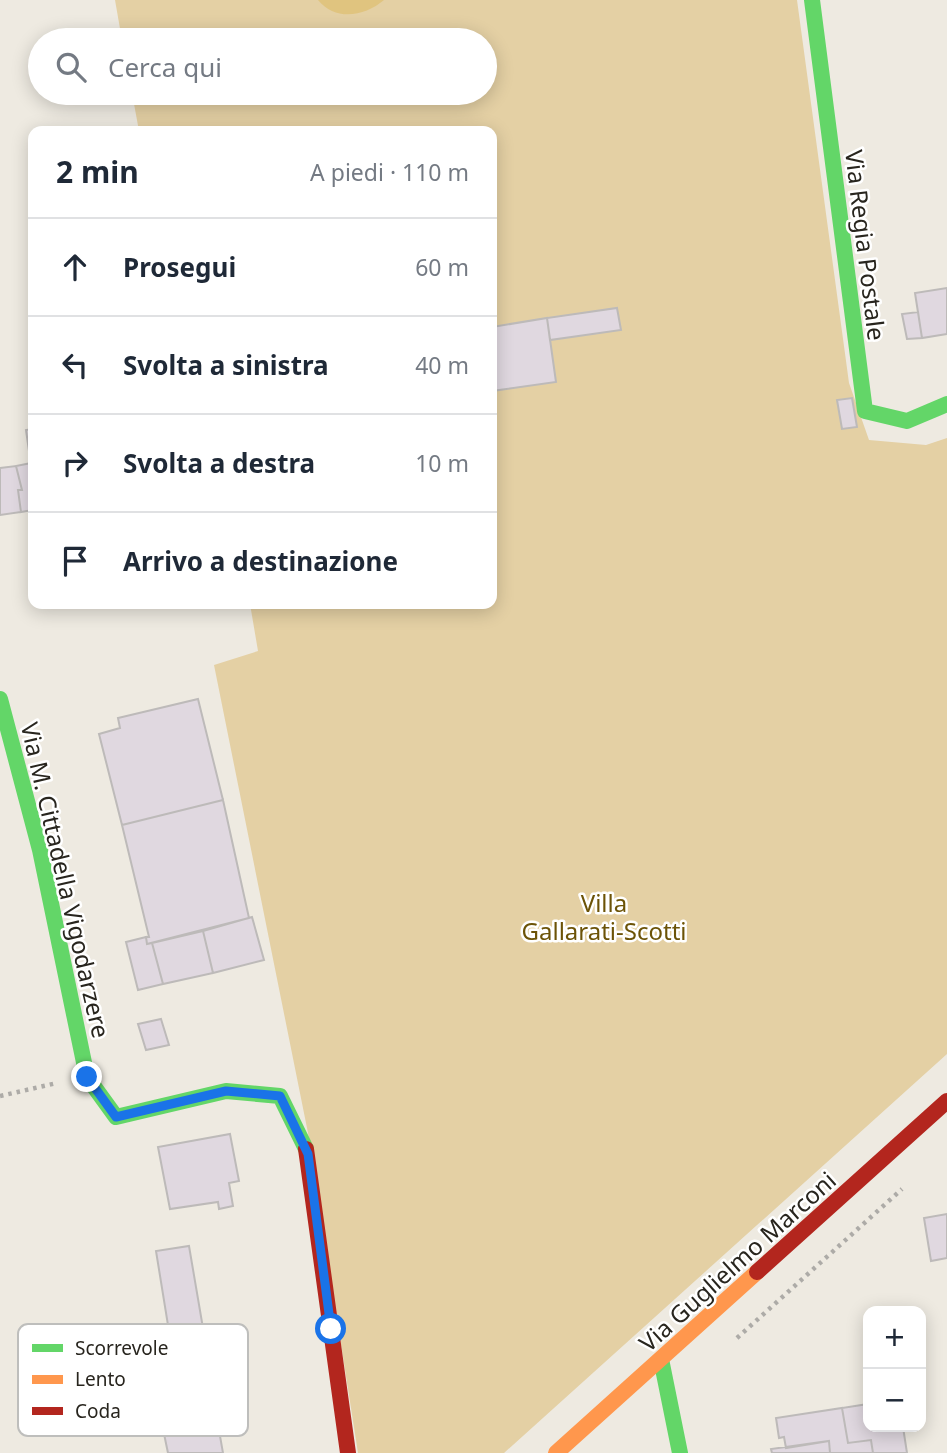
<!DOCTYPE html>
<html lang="it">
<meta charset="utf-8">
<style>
body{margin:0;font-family:"Noto Sans",sans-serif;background:#f6f6f7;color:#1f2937}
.controls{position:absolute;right:21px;bottom:21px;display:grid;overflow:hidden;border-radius:14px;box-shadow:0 4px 18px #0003}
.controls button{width:63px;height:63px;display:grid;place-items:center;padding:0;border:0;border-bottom:2px solid #e0e1e3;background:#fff;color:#1f2937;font:35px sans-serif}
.stop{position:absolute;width:21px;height:21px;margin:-16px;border:5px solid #1a73e8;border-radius:50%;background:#fff}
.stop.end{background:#1a73e8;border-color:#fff;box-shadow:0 2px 7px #0008}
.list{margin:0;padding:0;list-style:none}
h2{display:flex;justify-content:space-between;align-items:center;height:91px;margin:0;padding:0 28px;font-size:30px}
h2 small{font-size:23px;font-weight:400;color:#747a83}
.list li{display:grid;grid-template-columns:46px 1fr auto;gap:21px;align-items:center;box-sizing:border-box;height:98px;padding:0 28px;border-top:2px solid #e0e1e3}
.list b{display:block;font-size:26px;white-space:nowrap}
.list em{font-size:23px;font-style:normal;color:#747a83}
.icon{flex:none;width:38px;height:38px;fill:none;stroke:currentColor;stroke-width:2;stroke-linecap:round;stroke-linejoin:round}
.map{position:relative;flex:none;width:947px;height:1453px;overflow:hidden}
.search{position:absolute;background:#fff;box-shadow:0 4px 18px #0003;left:28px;top:28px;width:469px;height:77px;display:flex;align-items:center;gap:18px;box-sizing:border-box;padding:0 24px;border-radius:38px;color:#747a83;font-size:26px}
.panel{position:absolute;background:#fff;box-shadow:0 4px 18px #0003;left:28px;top:126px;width:469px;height:483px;border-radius:14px}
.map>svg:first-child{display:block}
.green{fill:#e4d0a4}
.water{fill:#e0c47f}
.building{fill:#e0d8e0;stroke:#bdbab9;stroke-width:2}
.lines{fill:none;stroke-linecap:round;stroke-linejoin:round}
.path{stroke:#adaba7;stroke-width:4.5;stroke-dasharray:3.5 5;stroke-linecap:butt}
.fast{stroke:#63d668;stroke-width:16}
.slow{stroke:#ff974d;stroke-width:16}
.jam{stroke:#b3261e;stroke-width:16}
.route{stroke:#1a73e8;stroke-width:9}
.labels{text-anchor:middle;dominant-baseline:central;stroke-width:5;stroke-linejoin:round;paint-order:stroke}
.street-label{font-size:24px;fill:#28251e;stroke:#fff}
.park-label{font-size:24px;fill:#6c5307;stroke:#fff}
.key{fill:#fff;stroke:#bebebc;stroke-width:2}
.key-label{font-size:19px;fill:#28251e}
</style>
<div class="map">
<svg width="947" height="1453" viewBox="0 0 947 1453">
<rect width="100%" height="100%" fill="#eeeae1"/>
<path class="green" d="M115,0H797L849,383L869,440L926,445L947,438V1054L504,1453H358L308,1133L214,665L258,651L250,604H492V131H139L132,93H485V40H122Z"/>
<path class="water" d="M318,0H384C365,16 336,22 318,0Z"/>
<path class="building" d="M947,288V334L922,338L915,293Z
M617,308L621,330L550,340L547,318Z
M918,312L922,338L907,339L902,314Z
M547,318L556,382L492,391V327Z
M852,398L857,427L842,429L837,400Z
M33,429V451H29L26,430Z
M31,463H33V510L21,512L18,490H22L16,466Z
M16,466L22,490H18L21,512L0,515V468Z
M198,699L223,800L122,825L99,734L120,728L118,718Z
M223,800L249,918L147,944L146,937H149L122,825Z
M252,917L264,960L213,973L203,931Z
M203,931L213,973L163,984L152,943Z
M146,937L147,944L152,943L163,984L138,990L126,942Z
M161,1019L169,1045L146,1050L138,1024Z
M230,1134L239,1181L229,1183L233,1206L219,1209L218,1202L170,1209L158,1147Z
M947,1214V1258L931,1261L924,1218Z
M189,1246L212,1381L178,1387L156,1251Z
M868,1404V1427H903L907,1453H873L871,1440L848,1443L842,1408Z
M842,1408L848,1443L871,1440L873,1453H830L829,1441L786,1448L784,1437L779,1438L776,1418Z
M217,1419L223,1453H168L163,1429Z
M829,1441L830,1453H772L771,1449Z"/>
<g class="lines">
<path class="path" d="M0,1096L57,1083
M737,1338L902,1189"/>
<path class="fast" d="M812,0L865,411L907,421L947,404
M0,699L40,850L87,1077L116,1117L226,1091L280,1096L306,1149
M661,1359L680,1453"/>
<path class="slow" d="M556,1453L757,1272"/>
<path class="jam" d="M306,1149L348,1453
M757,1272L947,1101"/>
</g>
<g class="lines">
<path class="route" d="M87,1077L116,1117L226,1091L280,1096L308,1154L331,1329"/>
</g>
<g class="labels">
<g class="street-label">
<text transform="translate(866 245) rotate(83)">Via Regia Postale</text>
<text transform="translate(66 880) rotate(77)">Via M. Cittadella Vigodarzere</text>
<text transform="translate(737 1261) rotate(-42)">Via Guglielmo Marconi</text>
</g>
<g class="park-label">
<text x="604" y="902">Villa<tspan x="604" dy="28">Gallarati-Scotti</tspan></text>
</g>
</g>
<rect x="18" y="1324" width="230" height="112" rx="10" class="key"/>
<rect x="32" y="1344" width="31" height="8" fill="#63d668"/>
<rect x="32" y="1375" width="31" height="9" fill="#ff974d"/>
<rect x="32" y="1407" width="31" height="8" fill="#b3261e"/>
<g class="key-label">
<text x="75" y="1355">Scorrevole</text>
<text x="75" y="1386">Lento</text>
<text x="75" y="1418">Coda</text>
</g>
</svg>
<div class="controls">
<button>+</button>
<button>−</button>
</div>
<div class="stop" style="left:331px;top:1329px"></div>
<div class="stop end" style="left:87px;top:1077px"></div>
<div class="search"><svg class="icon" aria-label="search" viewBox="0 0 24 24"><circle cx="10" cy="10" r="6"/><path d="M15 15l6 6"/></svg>Cerca qui</div>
<section class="panel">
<h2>2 min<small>A piedi · 110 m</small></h2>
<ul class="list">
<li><svg class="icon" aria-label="ahead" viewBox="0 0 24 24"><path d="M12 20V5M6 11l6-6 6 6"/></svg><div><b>Prosegui</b></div><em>60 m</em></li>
<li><svg class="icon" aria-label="left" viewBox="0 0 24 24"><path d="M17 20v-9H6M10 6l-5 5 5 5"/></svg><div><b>Svolta a sinistra</b></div><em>40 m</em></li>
<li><svg class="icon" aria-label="right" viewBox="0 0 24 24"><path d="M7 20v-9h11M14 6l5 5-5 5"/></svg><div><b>Svolta a destra</b></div><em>10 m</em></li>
<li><svg class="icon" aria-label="arrive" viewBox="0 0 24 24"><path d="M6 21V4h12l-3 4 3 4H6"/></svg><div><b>Arrivo a destinazione</b></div></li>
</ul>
</section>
</div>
